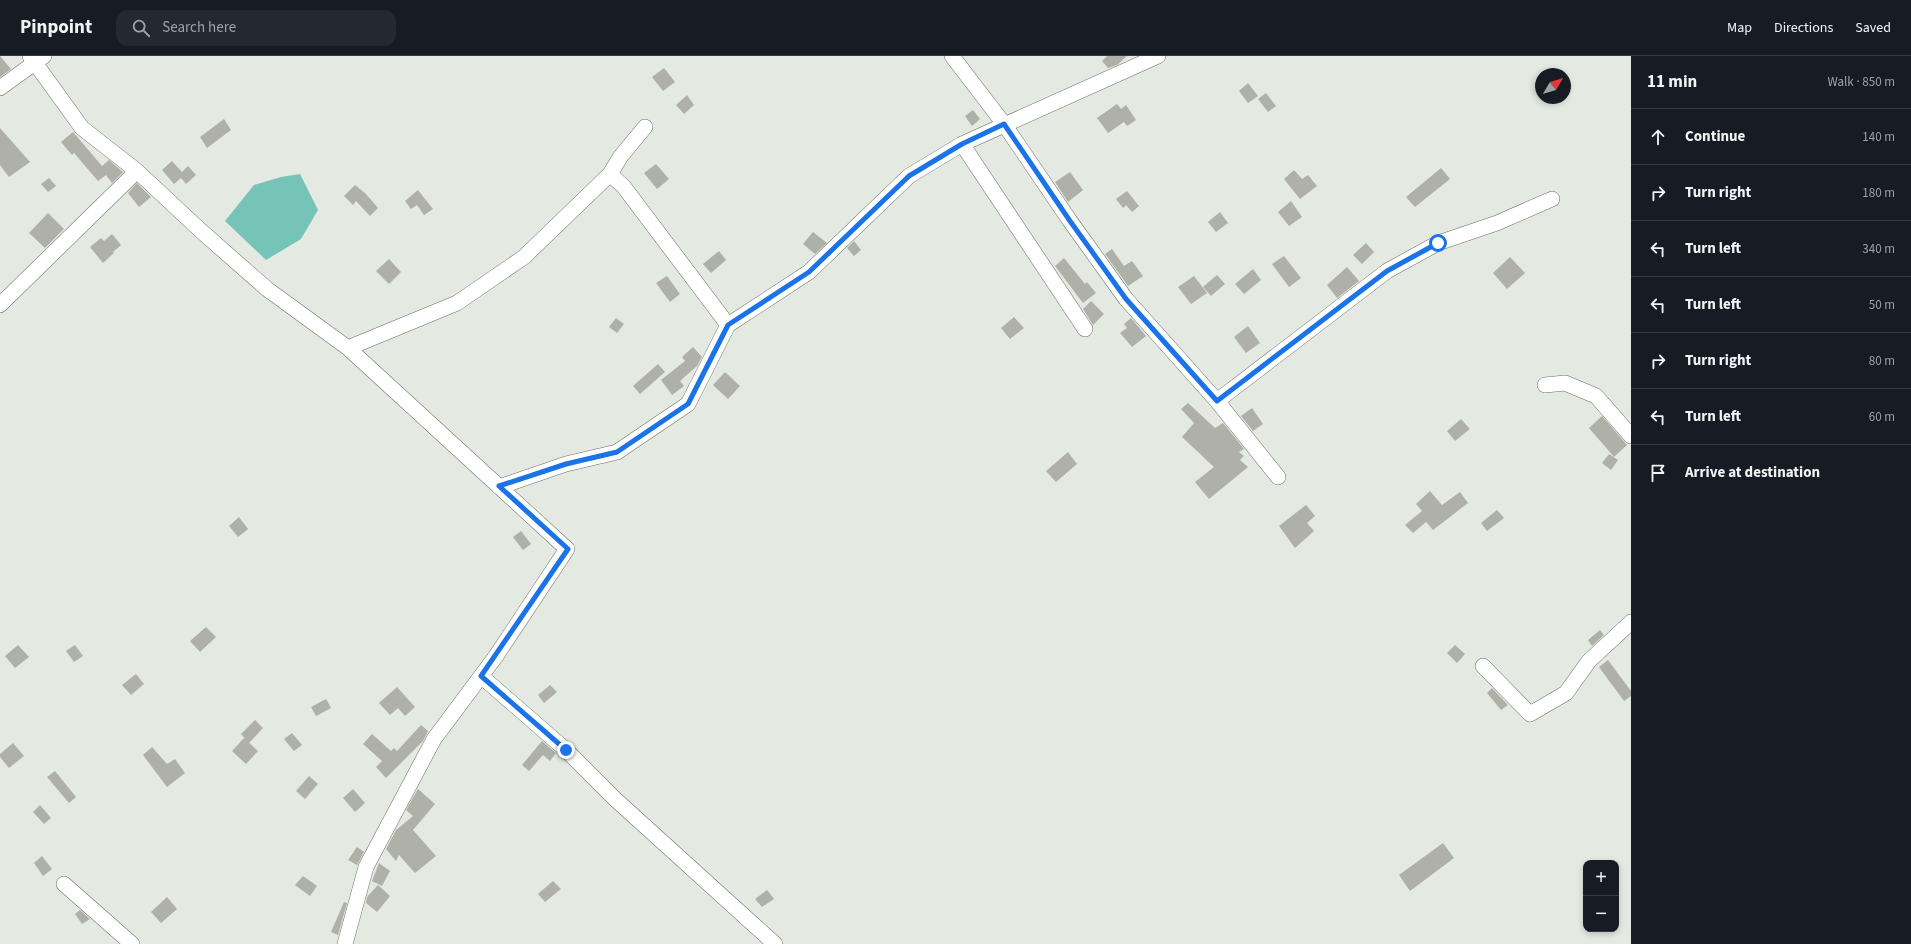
<!DOCTYPE html>
<meta charset="utf-8">
<style>
body{margin:0;font-family:"Source Sans 3",sans-serif;background:#242831;color:#f1f3f6}
.controls{position:absolute;right:12px;bottom:12px;display:grid;overflow:hidden;border-radius:8px;box-shadow:0 2px 6px #0003}
.controls button{width:36px;height:36px;display:grid;place-items:center;padding:0;border:0;border-bottom:1px solid #363941;background:#171b24;color:#f1f3f6;font:20px sans-serif}
.compass{position:absolute;left:1535px;top:12px;width:36px;height:36px;border-radius:50%;background:#171b24;box-shadow:0 2px 6px #0003;rotate:52deg}
.stop{position:absolute;width:12px;height:12px;margin:-9px;border:3px solid #1a73e8;border-radius:50%;background:#fff}
.stop.end{background:#1a73e8;border-color:#fff;box-shadow:0 1px 4px #0008}
.list{margin:0;padding:0;list-style:none}
h2{display:flex;justify-content:space-between;align-items:center;height:52px;margin:0;padding:0 16px;font-size:17px}
h2 small{font-size:13px;font-weight:400;color:#9ea1a6}
.list li{display:grid;grid-template-columns:26px 1fr auto;gap:12px;align-items:center;box-sizing:border-box;height:56px;padding:0 16px;border-top:1px solid #363941}
.list b{display:block;font-size:15px;white-space:nowrap}
.list em{font-size:13px;font-style:normal;color:#9ea1a6}
.icon{flex:none;width:22px;height:22px;fill:none;stroke:currentColor;stroke-width:2;stroke-linecap:round;stroke-linejoin:round}
.map{position:relative;flex:none;width:1631px;height:888px;overflow:hidden}
header{display:flex;align-items:center;gap:24px;box-sizing:border-box;height:56px;padding:0 20px;background:#171b24;border-bottom:1px solid #363941}
header strong{font-size:19px}
nav{display:flex;gap:22px;margin-inline-start:auto;font-size:14px}
.search{width:280px;height:36px;background:#242831;display:flex;align-items:center;gap:10px;box-sizing:border-box;padding:0 14px;border-radius:12px;color:#9ea1a6;font-size:15px}
main{display:flex}
aside{flex:1;background:#171b24}
.map>svg:first-child{display:block}
.water{fill:#76c4b8}
.building{fill:#afb0a8}
.lines{fill:none;stroke-linecap:round;stroke-linejoin:round}
.minor-casing{stroke:#6a6f68;stroke-width:16}
.minor{stroke:#fff;stroke-width:15}
.route{stroke:#1a73e8;stroke-width:5}
</style>
<header>
<strong>Pinpoint</strong>
<div class="search"><svg class="icon" aria-label="search" viewBox="0 0 24 24"><circle cx="10" cy="10" r="6"/><path d="M15 15l6 6"/></svg>Search here</div>
<nav><a>Map</a><a>Directions</a><a>Saved</a></nav>
</header>
<main>
<div class="map">
<svg width="1631" height="888" viewBox="0 0 1631 888">
<rect width="100%" height="100%" fill="#e4e9e2"/>
<path class="water" d="M300,118L318,154L301,183L266,204L225,165L254,129L281,121Z"/>
<path class="building" d="M0,0L11,13L0,21Z
M1107,0H1127L1117,9L1108,12L1102,5Z
M664,12L675,26L663,35L652,21Z
M1248,27L1258,40L1248,47L1239,35Z
M1266,37L1276,50L1268,56L1258,43Z
M687,39L694,49L684,58L676,49Z
M1117,48L1121,53L1126,49L1136,64L1127,70L1124,66L1108,77L1097,62Z
M973,54L980,63L972,70L965,60Z
M224,63L231,74L207,92L200,81Z
M0,72L30,106L9,121L0,109Z
M73,76L102,110L109,104L123,116L112,127L106,119L98,125L74,97L72,99L61,86Z
M172,105L182,116L188,110L196,119L186,128L181,122L174,128L162,114Z
M656,108L669,123L657,133L644,117Z
M1441,112L1450,123L1415,151L1406,141Z
M1294,114L1302,123L1308,119L1317,130L1300,143L1284,123Z
M1070,116L1083,134L1068,146L1055,126Z
M49,122L56,130L48,136L41,128Z
M137,127L151,141L139,151L128,137Z
M355,129L366,138L378,152L370,160L356,145L353,149L344,140Z
M418,134L433,153L424,159L417,149L411,153L405,145Z
M1127,135L1139,150L1132,156L1126,149L1123,152L1116,143Z
M1291,145L1302,161L1289,170L1278,156Z
M1220,156L1228,167L1216,176L1208,166Z
M48,157L64,173L45,192L29,177Z
M813,176L827,187L815,198L803,188Z
M112,178L121,189L113,196L114,197L103,207L90,191L101,182L104,185Z
M854,185L861,194L854,200L847,192Z
M1366,187L1374,196L1362,208L1353,199Z
M1112,193L1124,210L1132,205L1143,220L1128,230L1105,198Z
M719,195L726,204L711,217L703,208Z
M1284,200L1301,222L1289,231L1272,208Z
M1510,201L1525,217L1507,233L1493,217Z
M1064,202L1085,228L1087,226L1096,237L1083,247L1055,210Z
M389,203L401,216L389,228L376,215Z
M1347,211L1359,225L1337,242L1327,229Z
M1253,213L1261,224L1244,238L1235,228Z
M1217,219L1225,228L1211,240L1203,231Z
M667,220L680,238L670,246L656,227Z
M1194,220L1207,237L1191,248L1178,231Z
M1091,245L1104,258L1093,269L1083,253Z
M1014,261L1024,272L1010,283L1001,272Z
M616,262L624,268L617,277L609,271Z
M1131,262L1146,280L1132,291L1120,277L1127,272L1124,268Z
M1248,270L1260,287L1246,297L1234,281Z
M693,291L702,301L697,310L680,325L684,330L672,339L661,324L685,305L682,301Z
M658,308L665,316L640,338L633,330Z
M725,316L740,330L728,343L713,329Z
M1188,347L1215,372L1223,367L1244,393L1239,396L1244,400L1240,404L1248,411L1209,443L1195,426L1214,411L1182,381L1194,367L1181,353Z
M1252,352L1263,368L1253,375L1241,360Z
M1602,360L1627,389L1614,401L1589,372Z
M1461,363L1470,373L1455,385L1447,375Z
M1068,396L1077,408L1056,426L1046,415Z
M1609,398L1618,404L1611,414L1602,407Z
M1430,435L1442,449L1460,436L1468,447L1433,474L1426,466L1413,477L1405,469L1422,455L1416,448Z
M1306,449L1315,460L1307,467L1314,475L1295,492L1279,470Z
M1497,454L1504,462L1487,475L1481,467Z
M239,461L248,473L238,481L229,470Z
M521,475L531,488L523,494L513,481Z
M206,571L216,581L200,596L190,585Z
M1600,574L1604,579L1592,590L1588,584Z
M18,589L29,601L15,612L5,600Z
M75,589L83,600L74,606L66,595Z
M1455,589L1465,598L1457,607L1447,597Z
M1608,604L1631,635V640L1624,645L1599,611Z
M136,618L144,628L131,639L122,629Z
M550,629L557,636L544,647L538,639Z
M397,631L415,651L405,660L398,652L390,659L379,647Z
M1492,632L1508,649L1501,654L1487,637Z
M326,643L331,652L316,660L311,651Z
M255,664L263,672L249,687L241,678Z
M421,669L428,675L423,685L386,722L376,711L382,705L363,688L372,678L391,695L394,692L397,695Z
M292,677L302,689L294,695L284,683Z
M244,682L258,695L246,708L232,695Z
M542,685L556,697L550,705L543,699L529,715L522,709Z
M13,687L24,700L9,712L0,701V698Z
M152,691L167,708L175,703L185,717L167,731L143,699Z
M55,715L76,741L69,747L47,721Z
M309,720L318,728L305,743L296,735Z
M353,733L365,747L355,756L343,742Z
M418,733L435,748L413,774L436,800L415,817L399,799L396,805L386,793L396,774L413,760L406,754Z
M40,749L51,762L44,768L33,756Z
M1443,787L1454,802L1410,835L1399,819Z
M357,791L364,796L357,809L348,804Z
M42,800L52,813L43,820L34,807Z
M379,807L390,815L382,830L372,825Z
M303,820L317,830L310,840L295,829Z
M553,825L561,833L545,846L538,838Z
M378,829L390,840L377,856L366,847L367,841Z
M767,834L774,843L762,851L755,843Z
M167,841L177,853L161,867L151,856Z
M344,846L347,847L338,879L331,876Z
M80,854L90,863L82,868L75,858Z"/>
<g class="lines">
<defs>
<path id="minor" d="M30,0L82,72L137,115L200,174L267,233L348,292L567,493L496,600L434,683L366,811L345,888
M952,0L1004,68L1070,165L1126,243L1217,345L1278,421
M0,32L44,0
M962,88L1085,273
M610,118L624,131L728,269
M0,249L137,115
M348,292L457,247L524,201L610,118L621,100L645,71
M1545,329L1565,327L1596,340L1631,380
M1217,345L1387,215L1438,187L1497,167L1552,143
M499,431L566,408L617,396L688,348L728,269L809,216L909,120L962,88L1158,0
M1483,610L1530,658L1566,637L1589,605L1631,566
M481,620L566,694L615,743L775,888
M64,828L132,888"/>
</defs>
<use href="#minor" class="minor-casing"/>
<use href="#minor" class="minor"/>
</g>
<g class="lines">
<path class="route" d="M566,694L481,620L568,493L499,430L566,408L617,396L688,348L728,269L809,216L909,120L962,88L1004,68L1070,165L1126,243L1217,345L1387,215L1438,187"/>
</g>
</svg>
<div class="controls">
<button>+</button>
<button>−</button>
</div>
<svg class="compass" viewBox="-18 -18 36 36"><path d="M0-13l5 13h-10z" fill="#e53935"/><path d="M0 13l5-13h-10z" fill="#9ea1a6"/></svg>
<div class="stop" style="left:1438px;top:187px"></div>
<div class="stop end" style="left:566px;top:694px"></div>
</div>
<aside>
<h2>11 min<small>Walk · 850 m</small></h2>
<ul class="list">
<li><svg class="icon" aria-label="ahead" viewBox="0 0 24 24"><path d="M12 20V5M6 11l6-6 6 6"/></svg><div><b>Continue</b></div><em>140 m</em></li>
<li><svg class="icon" aria-label="right" viewBox="0 0 24 24"><path d="M7 20v-9h11M14 6l5 5-5 5"/></svg><div><b>Turn right</b></div><em>180 m</em></li>
<li><svg class="icon" aria-label="left" viewBox="0 0 24 24"><path d="M17 20v-9H6M10 6l-5 5 5 5"/></svg><div><b>Turn left</b></div><em>340 m</em></li>
<li><svg class="icon" aria-label="left" viewBox="0 0 24 24"><path d="M17 20v-9H6M10 6l-5 5 5 5"/></svg><div><b>Turn left</b></div><em>50 m</em></li>
<li><svg class="icon" aria-label="right" viewBox="0 0 24 24"><path d="M7 20v-9h11M14 6l5 5-5 5"/></svg><div><b>Turn right</b></div><em>80 m</em></li>
<li><svg class="icon" aria-label="left" viewBox="0 0 24 24"><path d="M17 20v-9H6M10 6l-5 5 5 5"/></svg><div><b>Turn left</b></div><em>60 m</em></li>
<li><svg class="icon" aria-label="arrive" viewBox="0 0 24 24"><path d="M6 21V4h12l-3 4 3 4H6"/></svg><div><b>Arrive at destination</b></div></li>
</ul>
</aside>
</main>
